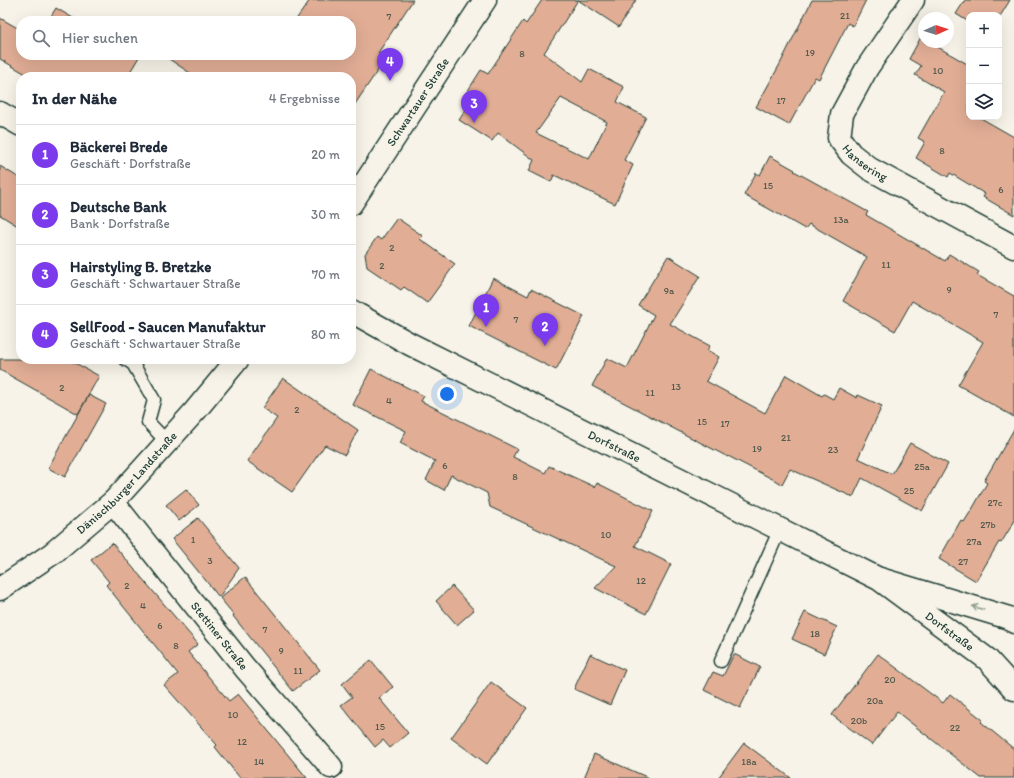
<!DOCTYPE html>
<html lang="de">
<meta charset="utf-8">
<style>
body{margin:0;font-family:Itim,sans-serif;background:#f2f2f3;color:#1f2937}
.controls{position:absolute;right:12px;top:12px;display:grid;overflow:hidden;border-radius:8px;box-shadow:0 4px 16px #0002}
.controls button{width:36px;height:36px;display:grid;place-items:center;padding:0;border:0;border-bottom:1px solid #e0e1e3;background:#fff;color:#1f2937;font:20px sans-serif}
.compass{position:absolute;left:918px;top:12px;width:36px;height:36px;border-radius:50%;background:#fff;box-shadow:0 4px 16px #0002;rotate:87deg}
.you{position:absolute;left:447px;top:394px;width:14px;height:14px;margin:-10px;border:3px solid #fff;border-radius:50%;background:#1a73e8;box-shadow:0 0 0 6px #1a73e833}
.badge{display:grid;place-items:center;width:26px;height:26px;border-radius:50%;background:#7c3aed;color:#fff;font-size:13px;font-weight:700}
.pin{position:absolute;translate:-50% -33px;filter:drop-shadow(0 1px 2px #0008)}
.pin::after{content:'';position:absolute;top:21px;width:14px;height:12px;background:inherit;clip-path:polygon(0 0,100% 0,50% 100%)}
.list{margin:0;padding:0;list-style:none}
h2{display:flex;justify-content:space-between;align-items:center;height:52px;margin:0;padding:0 16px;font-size:17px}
h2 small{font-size:13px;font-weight:400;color:#747a83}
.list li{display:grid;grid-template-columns:26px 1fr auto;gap:12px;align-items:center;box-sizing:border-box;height:60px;padding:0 16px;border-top:1px solid #e0e1e3}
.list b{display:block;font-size:15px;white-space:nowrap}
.list p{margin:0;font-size:13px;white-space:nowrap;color:#747a83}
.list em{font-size:13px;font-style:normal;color:#747a83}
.icon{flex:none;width:22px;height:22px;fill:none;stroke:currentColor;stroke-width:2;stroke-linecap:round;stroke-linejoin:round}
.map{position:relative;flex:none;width:1014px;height:778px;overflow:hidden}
.search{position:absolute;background:#fff;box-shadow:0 4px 16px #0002;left:16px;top:16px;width:340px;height:44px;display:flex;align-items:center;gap:10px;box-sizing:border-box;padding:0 14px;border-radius:16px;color:#747a83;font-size:15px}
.panel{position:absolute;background:#fff;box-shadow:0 4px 16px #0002;left:16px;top:72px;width:340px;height:292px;border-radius:16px}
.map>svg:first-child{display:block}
.building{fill:#e1ad95;stroke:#1f3d34;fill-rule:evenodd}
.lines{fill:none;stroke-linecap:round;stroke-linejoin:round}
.lane-casing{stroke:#1f3d34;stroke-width:15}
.street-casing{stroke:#1f3d34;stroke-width:25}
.secondary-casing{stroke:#1f3d34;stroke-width:25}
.lane{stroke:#f7f3e8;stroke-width:12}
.street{stroke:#f7f3e8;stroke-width:22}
.secondary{stroke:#f7f3e8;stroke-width:22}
.oneway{stroke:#8b988e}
.labels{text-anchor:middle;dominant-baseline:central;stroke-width:3.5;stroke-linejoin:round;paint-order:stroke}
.number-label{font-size:10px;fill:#50594c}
.street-label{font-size:12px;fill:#1f3d34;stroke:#f7f3e8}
</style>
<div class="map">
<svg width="1014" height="778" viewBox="0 0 1014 778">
<rect width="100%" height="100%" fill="#f7f3e8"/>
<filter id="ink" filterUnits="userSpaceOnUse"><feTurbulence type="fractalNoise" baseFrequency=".025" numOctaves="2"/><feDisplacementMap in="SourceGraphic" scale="8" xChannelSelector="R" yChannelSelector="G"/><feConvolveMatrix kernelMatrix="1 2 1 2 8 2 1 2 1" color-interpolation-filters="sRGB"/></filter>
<g filter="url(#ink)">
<path class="building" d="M310,0H413L378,53L386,58L351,110V77H196L163,55H351V21H295Z
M542,0H636L619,27L578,0L544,53L582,82L589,69L624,87L617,102L646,117L624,160L633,165L615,204L554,175L551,182L529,171L534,160L498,133L492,141L459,120L469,105L462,100L481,70L488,74L523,21L526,24ZM561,98L607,122L589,159L536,133Z
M812,0H866L853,26L848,23L819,79L815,77L789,125L756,107L780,64Z
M965,0H1010L999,18V15H969V22L956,14Z
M56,8L78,21H48Z
M0,18L21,30V55H135L139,57L127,77H31L0,59Z
M921,37L924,39V42H929L969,65V117H979L1014,137V215L983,197L985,194L950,173L948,177L916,158L925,142L918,138L944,92L915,75L921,66L909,59Z
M770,156L795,170L794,171L868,212L866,215L945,261L949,254L979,272L977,275L1014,296V417L958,385L983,342L912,301L895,331L843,301L867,257L809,224L805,229L744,195L756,173L760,175Z
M0,166L21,179V228L0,215Z
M397,218L423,236L420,239L455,264L427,303L404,287L401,290L367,267L365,254L377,237L381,240Z
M668,256L700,276L670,324L710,346L707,350L719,357L706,381L765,413L786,375L822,396L824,394L833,399L839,388L857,398L858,395L882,406L858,458L892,474L910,443L948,464L922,511L862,478L853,497L790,469L782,484L728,456V457L592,386L607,358L627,368L654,315L638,305Z
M493,278L528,296L531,289L584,316L556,370L469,326Z
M0,359H68L99,376L78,414L0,370Z
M371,369L424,396L421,401L517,449L513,457L545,473L549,466L595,487L597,483L653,511L635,546L671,564L646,614L595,588L616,566L490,507L487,493L451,475L444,490L426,480L435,461L400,443L406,431L353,405Z
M283,378L358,430L345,455L325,445L292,492L247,461L277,418L262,408Z
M89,395L106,404L65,477L48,468Z
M1014,429V522L1001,543L999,542L976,581L939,559L961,520L964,522L974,506L987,483L984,481Z
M186,489L199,505L179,521L166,505Z
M198,518L239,568L219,597L172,539Z
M112,543L198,644L188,652L229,701L238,694L307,778H240L215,747L217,745L164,685L178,674L106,585L109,582L91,560Z
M245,577L320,670L293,691L233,616L234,615L220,598Z
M452,586L474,610L457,625L436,601Z
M805,612L837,627L824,654L792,639Z
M590,654L625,670L610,705L574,689Z
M734,654L760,667L740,708L704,690L713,672L723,676Z
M878,654L943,703L950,694L983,720L981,722L1014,749V778H981L897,712L872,745L832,715Z
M371,660L393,687L379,698L408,733L390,748L383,740L375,747L341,705L352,697L342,684Z
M491,682L527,708L487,764L451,738Z
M744,743L791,778H718Z
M594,754L649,778H584Z"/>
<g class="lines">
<defs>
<path id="lane" d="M125,359L133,364L154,400L148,422L167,442
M721,661L780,529"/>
<g id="street">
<path id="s1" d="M913,0L867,68L842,114L839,138L851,154L870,169L1014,247"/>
<path d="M0,113L21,125"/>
<path id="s2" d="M113,502L245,668L331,767"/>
<path d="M880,579L1009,618L1014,622"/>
</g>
<g id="secondary">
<path id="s3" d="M351,204L485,0"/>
<path id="s4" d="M351,311L410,344L879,579L987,659L1014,689"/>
<path id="s5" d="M0,589L53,553L113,502L195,411L238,359"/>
</g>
</defs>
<use href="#lane" class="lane-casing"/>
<use href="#street" class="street-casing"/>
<use href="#secondary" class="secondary-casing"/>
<use href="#lane" class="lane"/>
<use href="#street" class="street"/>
<use href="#secondary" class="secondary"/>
</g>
<defs><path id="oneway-shaft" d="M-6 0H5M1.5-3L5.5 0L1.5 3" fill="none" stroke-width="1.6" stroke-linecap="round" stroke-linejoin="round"/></defs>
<use class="oneway" href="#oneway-shaft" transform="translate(978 608) rotate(-162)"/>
</g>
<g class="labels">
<g class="number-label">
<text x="845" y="15">21</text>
<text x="389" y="16">7</text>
<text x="810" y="52">19</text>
<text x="522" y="53">8</text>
<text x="938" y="70">10</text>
<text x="781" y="100">17</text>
<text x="942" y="150">8</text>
<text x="768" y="185">15</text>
<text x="1001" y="189">6</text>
<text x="841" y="219">13a</text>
<text x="392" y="247">2</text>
<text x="886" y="264">11</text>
<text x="382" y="265">2</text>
<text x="949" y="289">9</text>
<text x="669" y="290">9a</text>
<text x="996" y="314">7</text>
<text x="516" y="319">7</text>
<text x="676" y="386">13</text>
<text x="62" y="387">2</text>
<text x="650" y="392">11</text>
<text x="389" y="400">4</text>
<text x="297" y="409">2</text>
<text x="702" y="421">15</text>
<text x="725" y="423">17</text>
<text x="786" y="437">21</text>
<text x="757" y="448">19</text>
<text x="833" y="449">23</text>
<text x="445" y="465">6</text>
<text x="922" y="466">25a</text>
<text x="515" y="476">8</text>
<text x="909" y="490">25</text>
<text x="995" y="502">27c</text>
<text x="988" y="524">27b</text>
<text x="606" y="534">10</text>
<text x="193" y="539">1</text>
<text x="974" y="541">27a</text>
<text x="210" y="560">3</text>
<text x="963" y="561">27</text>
<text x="641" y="580">12</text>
<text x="127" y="585">2</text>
<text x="143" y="605">4</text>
<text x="160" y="625">6</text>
<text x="265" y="629">7</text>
<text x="815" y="633">18</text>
<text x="176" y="645">8</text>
<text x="281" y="650">9</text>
<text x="298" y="670">11</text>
<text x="890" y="679">20</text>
<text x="875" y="700">20a</text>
<text x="233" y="714">10</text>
<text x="859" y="720">20b</text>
<text x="380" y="726">15</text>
<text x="955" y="727">22</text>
<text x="242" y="741">12</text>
<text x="259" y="761">14</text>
<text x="749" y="761">18a</text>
</g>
<g class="street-label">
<text stroke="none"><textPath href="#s3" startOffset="122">Schwartauer Straße</textPath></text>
<text stroke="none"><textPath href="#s1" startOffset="195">Hansering</textPath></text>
<text stroke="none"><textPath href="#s4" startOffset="296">Dorfstraße</textPath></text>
<text stroke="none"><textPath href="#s5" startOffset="166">Dänischburger Landstraße</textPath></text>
<text stroke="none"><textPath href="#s4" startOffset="680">Dorfstraße</textPath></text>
<text stroke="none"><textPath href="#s2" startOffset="171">Stettiner Straße</textPath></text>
</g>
</g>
</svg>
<div class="controls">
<button>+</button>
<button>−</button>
<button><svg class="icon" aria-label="layers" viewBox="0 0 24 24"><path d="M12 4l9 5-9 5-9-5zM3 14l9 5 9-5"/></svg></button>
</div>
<svg class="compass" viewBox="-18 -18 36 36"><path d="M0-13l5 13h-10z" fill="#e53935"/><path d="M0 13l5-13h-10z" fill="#747a83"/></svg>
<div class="you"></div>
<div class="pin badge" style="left:486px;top:327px">1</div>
<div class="pin badge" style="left:545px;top:346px">2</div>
<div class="pin badge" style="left:474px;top:123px">3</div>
<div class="pin badge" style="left:390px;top:81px">4</div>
<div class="search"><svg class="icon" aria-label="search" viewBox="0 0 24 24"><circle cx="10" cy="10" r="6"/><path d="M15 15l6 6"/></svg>Hier suchen</div>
<section class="panel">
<h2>In der Nähe<small>4 Ergebnisse</small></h2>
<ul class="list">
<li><span class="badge">1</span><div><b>Bäckerei Brede</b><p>Geschäft · Dorfstraße</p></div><em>20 m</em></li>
<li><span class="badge">2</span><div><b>Deutsche Bank</b><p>Bank · Dorfstraße</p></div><em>30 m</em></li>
<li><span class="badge">3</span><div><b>Hairstyling B. Bretzke</b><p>Geschäft · Schwartauer Straße</p></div><em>70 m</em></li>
<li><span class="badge">4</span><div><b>SellFood - Saucen Manufaktur</b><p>Geschäft · Schwartauer Straße</p></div><em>80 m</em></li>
</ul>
</section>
</div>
